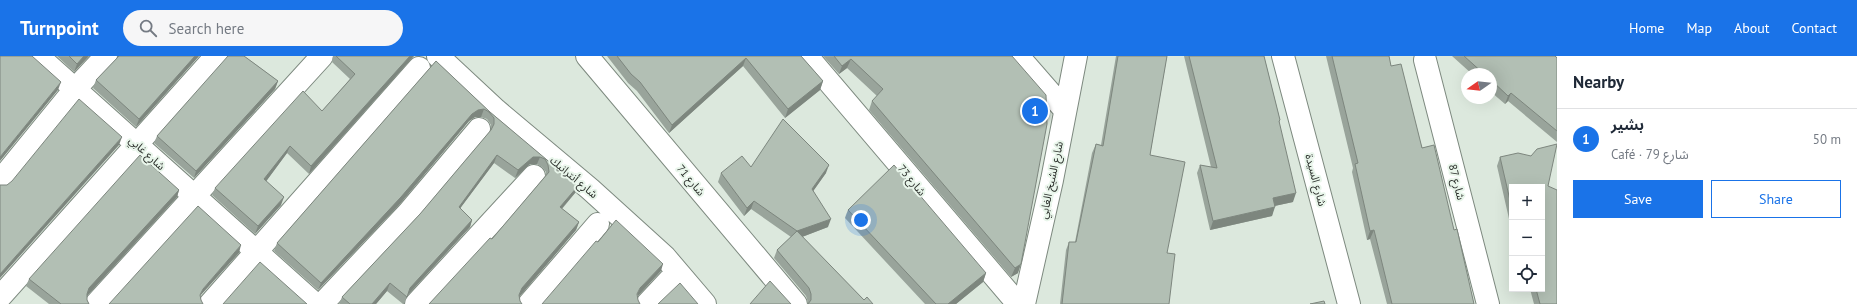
<!DOCTYPE html>
<meta charset="utf-8">
<style>
body{margin:0;font-family:"PT Sans","Noto Sans Arabic",sans-serif;background:#f6f6f7;color:#1f2937}
.controls{position:absolute;right:12px;bottom:12px;display:grid;overflow:hidden;border-radius:0px;box-shadow:0 4px 16px #0002}
.controls button{width:36px;height:36px;display:grid;place-items:center;padding:0;border:0;border-bottom:1px solid #e0e1e3;background:#fff;color:#1f2937;font:20px sans-serif}
.compass{position:absolute;left:1461px;top:12px;width:36px;height:36px;border-radius:50%;background:#fff;box-shadow:0 4px 16px #0002;rotate:256deg}
.you{position:absolute;left:861px;top:164px;width:14px;height:14px;margin:-10px;border:3px solid #fff;border-radius:50%;background:#1a73e8;box-shadow:0 0 0 6px #1a73e833}
.badge{display:grid;place-items:center;width:26px;height:26px;border-radius:50%;background:#1a73e8;color:#fff;font-size:13px;font-weight:700}
.pin{position:absolute;translate:-50% -50%;border:2px solid #fff;box-shadow:0 1px 4px #0006}
.list{margin:0;padding:0;list-style:none}
h2{display:flex;justify-content:space-between;align-items:center;height:52px;margin:0;padding:0 16px;font-size:17px}
h2 small{font-size:13px;font-weight:400;color:#747a83}
.list li{display:grid;grid-template-columns:26px 1fr auto;gap:12px;align-items:center;box-sizing:border-box;height:60px;padding:0 16px;border-top:1px solid #e0e1e3}
.list b{display:block;font-size:15px;white-space:nowrap}
.list p{margin:0;font-size:13px;white-space:nowrap;color:#747a83}
.list em{font-size:13px;font-style:normal;color:#747a83}
.actions{display:flex;gap:8px;padding:12px 16px}
.actions a{flex:1;padding:9px 0;border:1px solid #1a73e8;border-radius:0px;text-align:center;font-size:14px;color:#1a73e8}
.actions .main{background:#1a73e8;color:#fff}
.icon{flex:none;width:22px;height:22px;fill:none;stroke:currentColor;stroke-width:2;stroke-linecap:round;stroke-linejoin:round}
.map{position:relative;flex:none;width:1557px;height:248px;overflow:hidden}
header{display:flex;align-items:center;gap:24px;box-sizing:border-box;height:56px;padding:0 20px;background:#1a73e8;color:#fff}
header strong{font-size:19px}
nav{display:flex;gap:22px;margin-inline-start:auto;font-size:14px}
.search{width:280px;height:36px;background:#f6f6f7;display:flex;align-items:center;gap:10px;box-sizing:border-box;padding:0 14px;border-radius:22px;color:#747a83;font-size:15px}
main{display:flex}
aside{flex:1;background:#fff}
.map>svg:first-child{display:block}
.lines{fill:none;stroke-linecap:round;stroke-linejoin:round}
.minor-casing{stroke:#7d897f;stroke-width:24}
.minor{stroke:#fff;stroke-width:22}
.wall{fill:#99a49b}
.shaded-wall{fill:#7d867e}
.building{fill:#b2bfb4;stroke:#7d867e}
.labels{text-anchor:middle;dominant-baseline:central;stroke-width:4;stroke-linejoin:round;paint-order:stroke}
.street-label{font-size:11px;fill:#2a2e2a;stroke:#e9f6eb}
</style>
<header>
<strong>Turnpoint</strong>
<div class="search"><svg class="icon" aria-label="search" viewBox="0 0 24 24"><circle cx="10" cy="10" r="6"/><path d="M15 15l6 6"/></svg>Search here</div>
<nav><a>Home</a><a>Map</a><a>About</a><a>Contact</a></nav>
</header>
<main>
<div class="map">
<svg width="1557" height="248" viewBox="0 0 1557 248">
<rect width="100%" height="100%" fill="#dce8dd"/>
<g class="lines">
<defs>
<path id="minor" d="M38,0L315,248
M438,0L496,54L590,133L665,201L705,248
M587,0L796,248
M807,0L1018,248
M1018,0L1065,54
M1283,0L1349,248
M1425,4L1488,248
M0,125L75,33L106,0
M0,241L216,0
M96,248L322,0
M210,248L419,12
M322,248L408,157L479,73
M416,248L534,120
M529,248L598,168
M647,248L677,216
M1024,248L1052,124L1076,0"/>
</defs>
<use href="#minor" class="minor-casing"/>
<use href="#minor" class="minor"/>
</g>
<path class="wall" d="M57,0H89L74,16Z
M119,0H199L136,71L93,32L96,24Z
M228,0H244L278,25L275,33L194,122L154,87L157,80L228,1Z
M333,0H414L413,1L309,118L287,97L266,125L281,149L255,178L212,139L215,132L322,55L350,23L332,6Z
M607,0H801L823,25L820,34L785,62L743,10L669,77L637,35L628,27Z
M823,0H1012L1018,217L1011,221L869,54L872,45L877,40L847,12L839,18Z
M1116,0H1167L1150,99L1167,197L1169,248H1060L1066,194L1069,186H1075L1092,97L1096,88L1101,89Z
M1184,0H1264L1280,64L1279,67L1293,146L1274,150L1272,160L1210,174L1197,117L1200,109L1211,111Z
M1326,0H1389L1391,10L1454,174L1474,248H1387L1370,183L1367,184L1352,116L1353,112Z
M1452,0H1555L1557,2V86L1508,45L1505,48L1491,36V18H1472Z
M436,5L490,56L578,130L575,137L562,153L579,166L576,174L520,240L429,248L492,183L546,119V116L542,111L537,108H530L515,122L494,107L460,152L472,164L470,171L407,239L404,248H403L387,235L376,248H339L342,241L420,158L491,74V69L487,63L481,61H475L469,65L399,149L318,234L274,195L277,187Z
M1500,101L1548,130L1557,248H1534L1530,233H1542L1512,131V176L1497,110Z
M751,111L826,117L813,135L828,171L802,181L864,244L873,248H808V246L806,240L774,202L777,194L791,181L751,153L744,160L718,126L721,117Z
M179,134L177,141L87,240V244L89,248H49L26,230L29,223Z
M848,154L986,217L983,226L956,248H925L845,162Z"/>
<path class="shaded-wall" d="M84,0H89L74,16L77,8Z
M195,0H199L136,71L139,63Z
M410,0H414L413,1L309,118L311,110Z
M746,2L743,10L669,77L672,69Z
M851,3L847,12L839,18L842,10Z
M278,25L275,33L194,122L196,115Z
M823,25L820,34L785,62L788,53Z
M61,26L58,34L0,105V101Z
M1511,37L1508,45L1505,48L1508,40Z
M484,53L481,61H475L469,65L399,149L318,234L321,227L472,58L478,54Z
M122,81L119,89L0,222V218Z
M290,90L287,97L262,131L264,123Z
M497,99L494,107L456,158L459,151Z
M533,101H540L537,108H530L515,122L518,114Z
M829,109L826,117L809,141L812,133Z
M578,130L575,137L557,158L560,151Z
M179,134L177,141L87,240V238L89,232Z
M1296,137L1293,146L1270,151L1273,142Z
M284,141L281,149L255,178L258,170Z
M754,145L751,153L744,160L747,152Z
M1275,151L1272,160L1210,174L1213,165Z
M831,163L828,171L794,184L797,175Z
M472,164L470,171L407,240L410,232Z
M579,166L576,174L520,240L517,246L522,232Z
M1374,174L1370,183L1367,184L1370,175Z
M241,189L239,197L200,240V239L203,233Z
M663,208L661,215L638,240L637,238L640,232Z
M1021,208L1018,217L1011,221L1015,212Z
M986,217L983,226L956,248H948Z
M390,227L387,235L376,248H372Z"/>
<path class="building" d="M0,0H32L61,26L0,101Z
M69,0H84L77,8Z
M119,0H195L139,63L96,24Z
M228,0H244L278,25L196,115L157,80Z
M336,0H410L311,110L290,90L264,123L284,141L258,170L215,132L303,35L322,55L355,18Z
M617,0H801L823,25L788,53L746,2L672,69L640,26L631,18Z
M834,0H1012L1046,39L1047,68L1021,208L1015,212L872,45L883,33L851,3L842,10Z
M1118,0H1167L1150,99L1185,106L1167,197L1175,198L1169,248H1062L1069,186H1076L1096,88L1103,90Z
M1189,0H1264L1280,64L1279,65L1296,137L1273,142L1275,151L1213,165L1200,109L1217,112Z
M1332,0H1389L1391,10L1401,8L1422,92L1434,89L1454,174L1457,173L1474,248H1392L1374,174L1370,175L1355,108L1358,107Z
M1464,0H1555L1557,2V75L1511,37L1508,40L1491,24V18H1484Z
M436,5L490,56L578,130L560,151L579,166L522,232L519,239L520,245L522,248H429L490,182L492,183L549,116L548,109L545,103L540,101H533L518,114L497,99L459,151L472,164L410,232L407,241L390,227L372,248H350L342,241L420,158L491,74L494,68V62L489,56L484,53L478,54L472,58L401,141L321,227L277,187Z
M79,43L122,81L0,218V129H7L12,125Z
M783,63L829,109L812,133L831,163L797,175L754,145L747,152L721,117L742,100L751,111Z
M1557,88L1548,130L1557,134V248H1540L1536,233H1542V131H1512V153L1500,101L1518,97L1531,100L1537,93Z
M140,99L179,134L89,232L87,238V244L89,248H61L29,223Z
M894,109L986,217L948,248H936L848,154Z
M198,150L241,189L203,233L200,239L201,244L203,248H109Z
M616,164L663,208L640,232L637,238L638,244L640,248H542L596,185L598,186Z
M797,175L864,244L867,241L873,248H808L811,244V238L809,232L777,194Z
M260,206L307,248H223Z
M770,225L791,248H750Z
M680,227L698,248H658Z
M1324,245L1325,248H1310Z"/>
<g class="labels">
<g class="street-label">
<text transform="translate(147 97) rotate(42)">شارع غابي</text>
<text transform="translate(574 121) rotate(40)">شارع أنترانيك</text>
<text transform="translate(691 124) rotate(50)">شارع 71</text>
<text transform="translate(912 124) rotate(50)">شارع 73</text>
<text transform="translate(1051 124) rotate(-78)">شارع الشيخ الغابي</text>
<text transform="translate(1316 124) rotate(75)">شارع السيدة</text>
<text transform="translate(1457 126) rotate(76)">شارع 87</text>
</g>
</g>
</svg>
<div class="controls">
<button>+</button>
<button>−</button>
<button><svg class="icon" aria-label="locate" viewBox="0 0 24 24"><circle cx="12" cy="12" r="6"/><path d="M12 2v4M12 18v4M2 12h4M18 12h4"/></svg></button>
</div>
<svg class="compass" viewBox="-18 -18 36 36"><path d="M0-13l5 13h-10z" fill="#e53935"/><path d="M0 13l5-13h-10z" fill="#747a83"/></svg>
<div class="you"></div>
<div class="pin badge" style="left:1035px;top:55px">1</div>
</div>
<aside>
<h2>Nearby<small></small></h2>
<ul class="list">
<li><span class="badge">1</span><div><b>بشير</b><p>Café · شارع 79</p></div><em>50 m</em></li>
</ul>
<div class="actions"><a class="main">Save</a><a>Share</a></div>
</aside>
</main>
